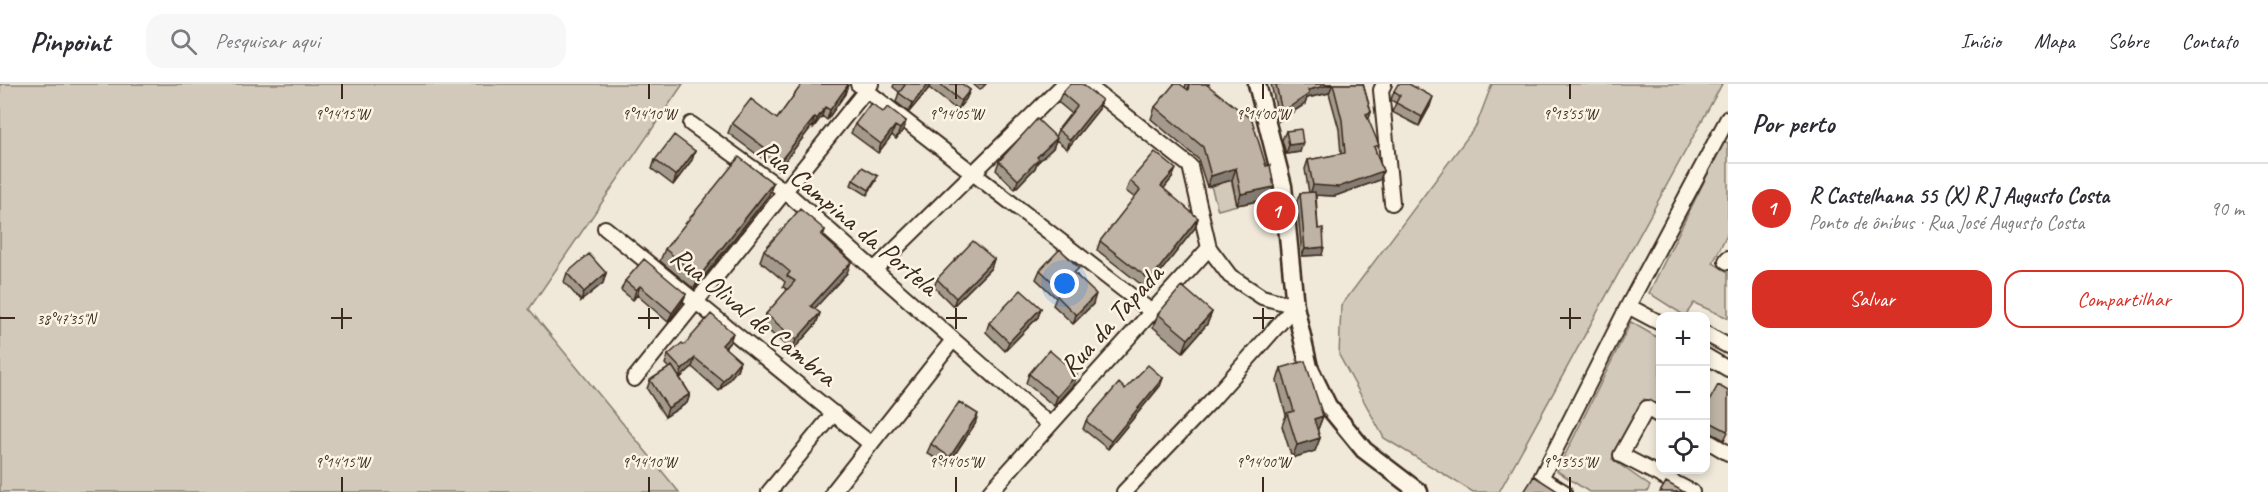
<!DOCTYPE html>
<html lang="pt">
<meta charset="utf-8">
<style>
body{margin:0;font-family:Caveat,sans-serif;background:#f7f7f7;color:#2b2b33}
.controls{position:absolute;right:18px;bottom:18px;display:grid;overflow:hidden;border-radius:12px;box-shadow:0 3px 9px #0003}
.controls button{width:54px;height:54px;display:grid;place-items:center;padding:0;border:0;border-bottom:2px solid #e1e1e2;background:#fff;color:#2b2b33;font:30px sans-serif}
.you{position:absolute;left:1065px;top:200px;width:21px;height:21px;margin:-15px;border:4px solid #fff;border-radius:50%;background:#1a73e8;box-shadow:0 0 0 9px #1a73e833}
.badge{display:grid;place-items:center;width:39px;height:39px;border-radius:50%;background:#d93025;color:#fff;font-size:20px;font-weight:700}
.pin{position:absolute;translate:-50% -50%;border:3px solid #fff;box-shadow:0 2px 6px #0006}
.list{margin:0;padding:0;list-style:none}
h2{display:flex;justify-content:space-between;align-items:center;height:78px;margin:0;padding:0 24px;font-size:26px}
h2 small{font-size:20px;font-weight:400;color:#7c7c81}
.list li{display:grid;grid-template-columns:39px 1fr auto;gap:18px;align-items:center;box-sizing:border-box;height:90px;padding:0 24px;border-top:2px solid #e1e1e2}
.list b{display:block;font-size:22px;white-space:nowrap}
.list p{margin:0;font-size:20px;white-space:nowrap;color:#7c7c81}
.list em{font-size:20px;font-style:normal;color:#7c7c81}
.actions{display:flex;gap:12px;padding:18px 24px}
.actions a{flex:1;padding:14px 0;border:2px solid #d93025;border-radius:18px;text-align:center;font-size:21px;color:#d93025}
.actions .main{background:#d93025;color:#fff}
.icon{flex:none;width:33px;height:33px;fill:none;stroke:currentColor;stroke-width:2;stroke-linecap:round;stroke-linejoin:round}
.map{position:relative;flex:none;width:1728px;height:408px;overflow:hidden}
header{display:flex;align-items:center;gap:36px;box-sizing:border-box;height:84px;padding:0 30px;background:#fff;border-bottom:2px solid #e1e1e2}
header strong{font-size:28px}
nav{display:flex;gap:33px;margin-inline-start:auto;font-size:21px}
.search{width:420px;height:54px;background:#f7f7f7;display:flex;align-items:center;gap:15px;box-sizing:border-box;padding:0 21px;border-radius:18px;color:#7c7c81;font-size:22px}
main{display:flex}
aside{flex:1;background:#fff}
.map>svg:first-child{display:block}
.green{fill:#d2c9ba;stroke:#867a6c;stroke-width:1.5}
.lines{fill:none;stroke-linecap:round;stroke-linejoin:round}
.minor-casing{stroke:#3b2a1e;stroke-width:18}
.tertiary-casing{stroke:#3b2a1e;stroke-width:21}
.minor{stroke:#fcf5e5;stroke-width:14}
.tertiary{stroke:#fcf5e5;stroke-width:16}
.wall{fill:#a39a8d;stroke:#3b2a1e;stroke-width:1.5}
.shaded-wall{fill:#857d73;stroke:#3b2a1e;stroke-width:1.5}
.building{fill:#beb3a4;stroke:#3b2a1e;stroke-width:1.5}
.ticks{fill:none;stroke:#3b2a1e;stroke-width:2}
.labels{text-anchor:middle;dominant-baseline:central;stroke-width:5;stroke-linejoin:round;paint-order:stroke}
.street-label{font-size:28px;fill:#3b2a1e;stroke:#fcf5e5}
.ticks-label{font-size:15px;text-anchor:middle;fill:#3b2a1e;stroke:#fcf5e5;stroke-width:5;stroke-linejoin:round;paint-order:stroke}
</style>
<header>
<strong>Pinpoint</strong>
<div class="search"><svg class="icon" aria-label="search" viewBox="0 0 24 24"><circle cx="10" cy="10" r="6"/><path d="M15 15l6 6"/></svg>Pesquisar aqui</div>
<nav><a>Início</a><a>Mapa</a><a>Sobre</a><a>Contato</a></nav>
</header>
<main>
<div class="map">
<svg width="1728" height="408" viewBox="0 0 1728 408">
<rect width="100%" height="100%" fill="#f0e9d9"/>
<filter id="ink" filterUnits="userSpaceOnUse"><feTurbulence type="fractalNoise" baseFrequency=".0167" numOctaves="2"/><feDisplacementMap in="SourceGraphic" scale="12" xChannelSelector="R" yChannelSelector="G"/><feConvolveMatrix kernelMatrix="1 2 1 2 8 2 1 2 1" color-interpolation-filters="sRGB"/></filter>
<g filter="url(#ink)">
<path class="green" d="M0,0H683L529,225L679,408H0Z
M1492,0H1722L1499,408H1473L1384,354L1339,271L1341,222L1476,42Z
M1724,57L1728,59V148L1713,179L1728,188V234L1694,219L1685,232L1649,209Z
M1231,96L1237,121L1218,126L1211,102Z
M1631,238L1660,255V324L1644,315L1612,375L1650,402L1647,408H1589L1557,387Z"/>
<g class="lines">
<defs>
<path id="minor" d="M858,0L1152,228
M1086,0L1190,82L1209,164L1230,192L1262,213L1295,222L1210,318L1124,408
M1384,0L1381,6L1392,119
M691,40L786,108L1050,341
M605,144L871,360
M1728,174L1726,177L1728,178
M874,186L1064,0
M1628,222L1660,239
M1706,250L1728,262
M1706,272L1728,285
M634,295L871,0
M1660,332L1647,324L1621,371L1692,408
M1706,356L1728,369
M769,408L834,329
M833,408L953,256
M990,408L1209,164
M1564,408L1541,394L1628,222L1728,34"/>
<path id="tertiary" d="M1257,0L1283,102L1295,222L1309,283L1328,322L1364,366L1419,408"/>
</defs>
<use href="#minor" class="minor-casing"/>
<use href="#tertiary" class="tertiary-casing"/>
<use href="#minor" class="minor"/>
<use href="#tertiary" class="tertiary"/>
</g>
<path class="wall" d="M798,0H847L845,10L827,36L822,32L813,44L812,42L778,86L728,49L732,39L777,35L801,2Z
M894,0H962L970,6L966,15L957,26L929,4L909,28L896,18L899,8L893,3Z
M973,0H986L980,6Z
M1186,0H1210L1207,1L1270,115L1237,121L1232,96L1207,103L1198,75L1151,35L1155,23L1185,4Z
M1271,0H1363L1371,28L1368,36L1376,68L1383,87L1380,96L1335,112L1316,111L1318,145L1322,171L1302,172L1297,117L1300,109H1309L1305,85L1308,76L1341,70L1339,45L1329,9L1307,14L1305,20L1279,37Z
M1394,7L1430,22L1419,42L1392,28L1396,19L1391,16Z
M1062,9L1099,25L1067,65L1056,56L1053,64L1037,79L1035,84L1015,105L996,86L999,77L1055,53L1058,46L1071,29L1058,18Z
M883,28L906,37L903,46L896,55L892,51L878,69L851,49L855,40Z
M1286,47L1300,68L1286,70L1282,56Z
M695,67L692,76L673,101L652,85L655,76Z
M1172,94L1163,105L1198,134L1195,144L1147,205L1097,166L1100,157L1135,114L1126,107L1130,97Z
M853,96L876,97L867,111L851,101Z
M773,99L769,111L694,205L660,177L665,165Z
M825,146L823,153L847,189L814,225L820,229L816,240L792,267L762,241L766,230L788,206L783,203L785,198L760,177L764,166Z
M994,175L991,184L953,222L934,203L937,195Z
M1040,186L1077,191L1093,220L1073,240L1053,221L1056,214L1036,195Z
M567,189H606L603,199L581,217L564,198Z
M625,197L686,210L682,219L668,238L637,211L633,216L621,206Z
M1041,224L1038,233L1005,267L986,248L989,239Z
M1212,228L1207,240L1183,268L1153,243L1158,230Z
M730,258L725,264L740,277L737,286L719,307L692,283L680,294L690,310L687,319L665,333L647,305L650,296L669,284L665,280L668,271L684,261Z
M1281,284L1323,332L1318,345H1317L1320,354L1315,367L1292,374L1282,342L1286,331L1277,297Z
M1029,290H1077L1074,300L1054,322L1026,299Z
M1163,294L1160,302L1108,365L1083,345L1086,337L1125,305Z
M1706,323L1728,348L1724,356L1706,346Z
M975,340L947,382L927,369L931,360Z"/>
<path class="shaded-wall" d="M928,0H931L929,4L909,28L913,19Z
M1333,0L1329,9L1307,14L1305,20L1279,37L1282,28L1308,6Z
M848,1L845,10L827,36L830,26Z
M970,6L966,15L957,26L961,17Z
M1433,13L1430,22L1419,42L1422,33Z
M1102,16L1099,25L1067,65L1070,56Z
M825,23L822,32L813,44L817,35Z
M1371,28L1368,38L1366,30Z
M815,33L812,42L778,86L781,76Z
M906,37L903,46L896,55L900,45Z
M895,42L892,51L878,69L881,60Z
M1057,54L1053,64L1037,79L1035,84L1015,105L1018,96L1037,73Z
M1303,59L1300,68L1286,70L1289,61Z
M695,67L692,76L673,101L676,92Z
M1236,84L1232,96L1207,103L1211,92Z
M1176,85L1172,94L1158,112L1161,102Z
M1383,87L1380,96L1335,112L1310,111L1313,101Z
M773,99L769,111L694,205L699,193Z
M1274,103L1270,115L1237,121L1241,110Z
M1198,134L1195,144L1147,205L1150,196Z
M1324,163L1322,171L1302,172L1305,165Z
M994,175L991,184L953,222L956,214Z
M851,178L847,189L807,233L811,222Z
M606,189L603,199L581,217L584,208Z
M640,202L637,211L633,216L636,206Z
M686,210L682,219L668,238L672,229Z
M1096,210L1093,220L1073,240L1076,231Z
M1041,224L1038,233L1005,267L1009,258Z
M1212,228L1207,240L1183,268L1188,255Z
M820,229L816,240L792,267L796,256Z
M733,249L730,258L719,270L722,261Z
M695,274L692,283L679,295L682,286Z
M740,277L737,286L719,307L723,297Z
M1077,290L1074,300L1054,322L1057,313Z
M1163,294L1160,302L1108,365L1111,357Z
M690,310L687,319L665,333L668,324Z
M978,330L975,340L947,382L950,373Z
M1323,332L1318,345L1309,348L1314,335Z
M1320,354L1315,367L1292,374L1297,361Z"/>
<path class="building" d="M802,0H847L848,1L830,26L825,23L817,35L815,33L781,76L732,39L751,15L777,35Z
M905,0H928L913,19L899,9L905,1Z
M940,0H962L970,6L961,17Z
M1070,0H1082L1102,16L1070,56L1058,46L1077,22L1062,9Z
M1174,0H1180L1188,6L1189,0H1206L1252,36L1266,82L1270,81L1274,103L1241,110L1236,84L1211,92L1203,63L1155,23Z
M1276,0H1333L1308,6L1309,10L1282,28Z
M1333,0H1363L1371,28L1366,30L1379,61L1374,63L1383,87L1339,103L1313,101L1308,76L1345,69L1342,36Z
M1398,0H1409L1433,13L1422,33L1396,19L1400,11L1394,7Z
M871,19L883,28L888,23L906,37L900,45L895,42L881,60L855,40Z
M1037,35L1057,54L1037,73L1039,75L1018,96L999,77Z
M1301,45L1303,59L1289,61L1286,47Z
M674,51L695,67L676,92L655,76Z
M1155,68L1176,85L1161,102L1198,134L1150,196L1100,157L1140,106L1130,97Z
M739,73L773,99L699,193L665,165Z
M862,83L878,92L869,106L853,96Z
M1315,108L1318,145L1323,144L1324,163L1305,165L1300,109Z
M800,125L825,146L821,151L851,178L811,222L820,229L796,256L766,230L795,197L787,192L790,188L764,166Z
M973,157L994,175L956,214L937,195Z
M1060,165L1079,184L1074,189L1096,210L1076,231L1057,212L1062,207L1040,186Z
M589,170L606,189L584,208L567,189Z
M644,175L686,210L672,229L640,202L636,206L625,197Z
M1182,202L1212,228L1188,255L1158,230Z
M1021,206L1041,224L1009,258L989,239Z
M711,230L733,249L722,261L740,277L723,297L695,274L682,286L668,271L682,259L684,261Z
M1049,266L1077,290L1057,313L1029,290Z
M1305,277L1323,332L1314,335L1320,354L1297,361L1287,329L1294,327L1281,284Z
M1148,281L1163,294L1111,357L1086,337L1119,299L1125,305Z
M672,282L690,310L668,324L650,296Z
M1718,301L1728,307V345L1727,347L1706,336V323Z
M959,318L978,330L950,373L931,360Z
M1534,392L1559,408H1524Z
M1666,398L1684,408H1660Z"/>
</g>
<path class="ticks" d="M342,0V15M649,0V15M956,0V15M1263,0V15M1570,0V15M342,224V245M649,224V245M956,224V245M1263,224V245M1570,224V245M0,234H15M331,234H352M638,234H659M946,234H967M1253,234H1274M1560,234H1581M342,393V408M649,393V408M956,393V408M1263,393V408M1570,393V408"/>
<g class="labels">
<g class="street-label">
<text transform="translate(848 133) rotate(40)">Rua Campina da Portela</text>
<text transform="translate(754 232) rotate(39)">Rua Olival de Cambra</text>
<text transform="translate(1111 236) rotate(-48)">Rua da Tapada</text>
</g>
</g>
<g class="ticks-label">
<text x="342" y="35">9°14'15"W</text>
<text x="649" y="35">9°14'10"W</text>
<text x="956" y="35">9°14'05"W</text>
<text x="1263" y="35">9°14'00"W</text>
<text x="1570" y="35">9°13'55"W</text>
<text x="66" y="240">38°47'35"N</text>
<text x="342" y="383">9°14'15"W</text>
<text x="649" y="383">9°14'10"W</text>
<text x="956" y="383">9°14'05"W</text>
<text x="1263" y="383">9°14'00"W</text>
<text x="1570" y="383">9°13'55"W</text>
</g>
</svg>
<div class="controls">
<button>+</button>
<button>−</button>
<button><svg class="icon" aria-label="locate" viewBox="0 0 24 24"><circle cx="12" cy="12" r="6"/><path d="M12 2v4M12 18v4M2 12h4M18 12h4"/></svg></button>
</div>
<div class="you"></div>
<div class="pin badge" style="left:1276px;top:127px">1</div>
</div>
<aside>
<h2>Por perto<small></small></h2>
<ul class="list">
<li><span class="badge">1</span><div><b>R Castelhana 55 (X) R J Augusto Costa</b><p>Ponto de ônibus · Rua José Augusto Costa</p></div><em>90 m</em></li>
</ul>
<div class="actions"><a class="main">Salvar</a><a>Compartilhar</a></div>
</aside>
</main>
